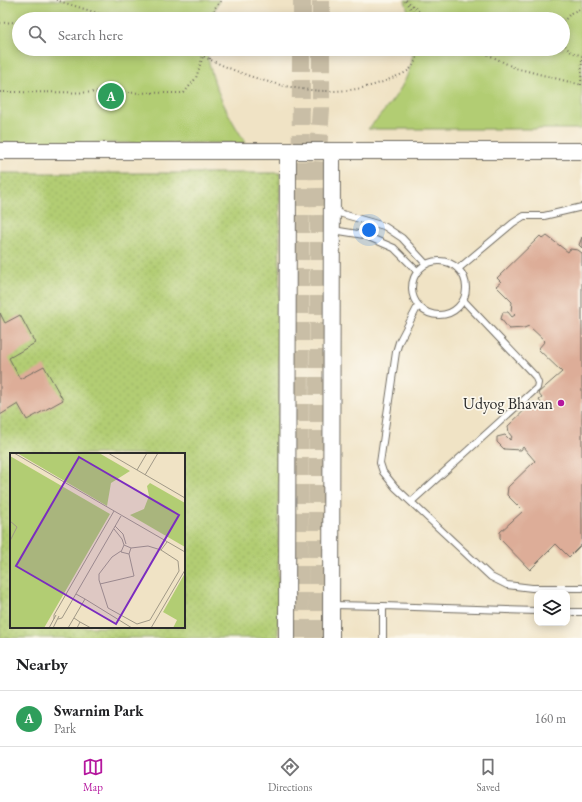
<!DOCTYPE html>
<style>
body{margin:0;font-family:"EB Garamond",serif;background:#f2f2f2;color:#202124}
.controls{position:absolute;right:12px;bottom:12px;display:grid;overflow:hidden;border-radius:8px;box-shadow:0 2px 10px #0003}
.controls button{width:36px;height:36px;display:grid;place-items:center;padding:0;border:0;border-bottom:1px solid #e0e0e0;background:#fff;color:#202124;font:20px sans-serif}
.you{position:absolute;left:369px;top:230px;width:14px;height:14px;margin:-10px;border:3px solid #fff;border-radius:50%;background:#1a73e8;box-shadow:0 0 0 6px #1a73e833}
.badge{display:grid;place-items:center;width:26px;height:26px;border-radius:50%;background:#b5179e;color:#fff;font-size:13px;font-weight:700}
.pin{position:absolute;translate:-50% -50%;border:2px solid #fff;box-shadow:0 1px 4px #0006}
.list{margin:0;padding:0;list-style:none}
h2{display:flex;justify-content:space-between;align-items:center;height:52px;margin:0;padding:0 16px;font-size:17px}
h2 small{font-size:13px;font-weight:400;color:#757577}
.list li{display:grid;grid-template-columns:26px 1fr auto;gap:12px;align-items:center;box-sizing:border-box;height:56px;padding:0 16px;border-top:1px solid #e0e0e0}
.list b{display:block;font-size:15px;white-space:nowrap}
.list p{margin:0;font-size:13px;white-space:nowrap;color:#757577}
.list em{font-size:13px;font-style:normal;color:#757577}
.icon{flex:none;width:22px;height:22px;fill:none;stroke:currentColor;stroke-width:2;stroke-linecap:round;stroke-linejoin:round}
.map{position:relative;flex:none;width:582px;height:638px;overflow:hidden}
.search{position:absolute;background:#fff;box-shadow:0 2px 10px #0003;left:12px;right:12px;top:12px;height:44px;display:flex;align-items:center;gap:10px;box-sizing:border-box;padding:0 14px;border-radius:22px;color:#757577;font-size:15px}
.sheet{height:108px;background:#fff}
nav{display:flex;justify-content:space-around;align-items:center;box-sizing:border-box;height:56px;border-top:1px solid #e0e0e0;background:#fff;font-size:11px;color:#757577}
nav a{display:grid;justify-items:center;gap:2px}
nav .on{color:#b5179e}
.map>svg:first-child{display:block}
.grass{fill:url(#grass-dots);stroke:#6e7c4f;fill-rule:evenodd}
.park{fill:#b2cd73;stroke:#6e7c4f}
.building{fill:#ddad98}
.lines{fill:none;stroke-linecap:round;stroke-linejoin:round}
.secondary-tunnel{stroke:#c9bea6;stroke-width:18;stroke-dasharray:18 9;stroke-linecap:butt}
.service-casing{stroke:#706b61;stroke-width:8}
.tertiary-casing{stroke:#706b61;stroke-width:18}
.path{stroke:#706b61;stroke-width:2;stroke-dasharray:1 3;stroke-linecap:butt}
.service{stroke:#fff;stroke-width:6}
.tertiary{stroke:#fff;stroke-width:16}
.poi-dot{fill:#b5179e;stroke:#fbf7ec;stroke-width:1.5}
.labels{text-anchor:middle;dominant-baseline:central;stroke-width:3.5;stroke-linejoin:round;paint-order:stroke}
.poi-label{font-size:16px;fill:#2b2b2b;stroke:#fbf7ec;text-anchor:end}
.inset-road{fill:none;stroke:#a19987;stroke-width:1}
.view{fill:#7b2cbf;fill-opacity:0.15;stroke:#7b2cbf;stroke-width:2}
.inset-edge{fill:none;stroke:#2b2b2b;stroke-width:2}
</style>
<div class="map">
<svg width="582" height="638" viewBox="0 0 582 638">
<defs>
<pattern id="grass-dots" width="8" height="8" patternUnits="userSpaceOnUse"><rect width="8" height="8" fill="#b2cd73"/><path d="M2 2h.1M6 6h.1" fill="none" stroke="#99b064" stroke-width="1.8" stroke-linecap="round"/></pattern>
</defs>
<rect width="100%" height="100%" fill="#fbf7ec"/>
<filter id="ink" filterUnits="userSpaceOnUse"><feTurbulence type="fractalNoise" baseFrequency=".025" numOctaves="2"/><feDisplacementMap in="SourceGraphic" scale="8" xChannelSelector="R" yChannelSelector="G"/><feConvolveMatrix kernelMatrix="1 2 1 2 8 2 1 2 1" color-interpolation-filters="sRGB"/></filter>
<filter id="wash" filterUnits="userSpaceOnUse"><feTurbulence type="fractalNoise" baseFrequency=".012" numOctaves="4" result="noise"/><feDisplacementMap in="SourceGraphic" scale="16" xChannelSelector="R" yChannelSelector="G"/><feGaussianBlur stdDeviation="0.9" result="paint"/><feColorMatrix in="noise" values="0 0 0 0 0 0 0 0 0 0 0 0 0 0 0 0 0 1.4 0 .05"/><feComposite in="paint" operator="in"/></filter>
<g filter="url(#wash)">
<rect width="100%" height="100%" fill="#f0e3c5"/>
<path class="grass" d="M0,173H280L278,638H0ZM11,454H184V627H11Z"/>
<path class="park" d="M0,0H219L211,19H19V49H207C210,82 228,116 246,143H0Z
M405,0H582V129H368C389,106 412,81 413,49H563V19H410Z"/>
<g id="blocks">
<path class="building" d="M540,236L543,239L547,236L568,252L570,249L578,250L582,253V544L569,557L556,544L530,570L500,539V532L523,511L507,495L508,487L535,461L523,447L521,450L504,449L497,442V437L505,435L510,440L512,437L509,433L508,426L533,402L538,406L541,403L539,400L542,398L538,393L562,372L538,349L545,341L529,326L524,328L509,329L501,319L503,312H508L512,317L515,315L511,311L512,302L496,286L501,282L497,278Z
M582,237V248L579,245Z
M0,313L5,323L20,315L35,343L9,358L20,379L44,366L63,400L27,420L18,404L0,415Z"/>
</g>
</g>
<g filter="url(#ink)">
<use href="#blocks" fill-opacity="0" stroke="#706b61" stroke-width="1"/>
<g class="lines">
<path class="secondary-tunnel" d="M302,19V0
M321,19V0
M299,638L301,49
M317,638L319,228L317,164L321,109V49"/>
<defs>
<path id="service" d="M332,211L384,226L402,238L426,264
M333,230L364,235L394,248L417,271
M412 288a27 27 0 1 1 54 0a27 27 0 1 1-54 0Z
M458,269L513,223L524,216H544L582,207
M418,306L399,342L396,352L380,463L383,472L395,487L491,577L507,585L532,588H582
M411,502L537,388L538,383L535,376L464,301
M332,605L383,606V638
M383,606L537,611
M567,612H582"/>
<path id="tertiary" d="M0,151H582
M287,638L288,152
M331,638L332,152"/>
</defs>
<use href="#service" class="service-casing"/>
<use href="#tertiary" class="tertiary-casing"/>
<path class="path" d="M56,0L116,19
M406,0L428,19
M405,1L419,19
M59,19L108,18
M212,19L214,9L222,0
M563,22L571,13L582,8
M0,23L19,22
M563,42L569,51L582,56
M190,49C247,81 329,108 392,78C397,76 404,74 409,70C414,66 418,55 421,49
M477,49L515,68L582,85
M210,59L211,49
M581,85L582,59
M0,92L184,93L196,78L203,56"/>
<use href="#service" class="service"/>
<use href="#tertiary" class="tertiary"/>
</g>
</g>
<circle class="poi-dot" cx="561" cy="403" r="4"/>
<g class="labels">
<g class="poi-label">
<text x="553" y="403">Udyog Bhavan</text>
</g>
</g>
<g transform="translate(10 453)">
<rect width="175" height="175" fill="#f0e3c5"/>
<path d="M0,3L100,61L34,175H0ZM175,120V175H163L167,167L153,159Z" fill="#b2cd73"/>
<path d="M7,0H89L120,18L101,30L97,53ZM140,30L175,50V94L120,62L134,56L139,43L137,33Z" fill="#b2cd73"/>
<path class="inset-road" d="M4,0L175,99M98,0L175,45M127,17L137,0M135,22L148,0M0,68L7,74L0,88M105,73L113,81L116,91M104,76L112,86L114,92M114,92L111,99L119,101M121,95L138,93L151,97L157,89M111,98L102,104L89,121V127L98,155L127,171L140,167L169,118L168,108L151,97M90,131L124,123L119,101L121,95L114,92M75,146L122,175M64,165L70,169L67,175M44,166V162L104,58M48,166L52,165L111,63M70,169L81,175M39,175L46,162M43,175L49,163M58,175L75,146L66,141M141,175L175,117"/>
<path class="view" d="M69,4L169,62L106,171L6,113Z"/>
<rect width="175" height="175" class="inset-edge"/>
</g>
</svg>
<div class="controls">
<button><svg class="icon" aria-label="layers" viewBox="0 0 24 24"><path d="M12 4l9 5-9 5-9-5zM3 14l9 5 9-5"/></svg></button>
</div>
<div class="you"></div>
<div class="pin badge" style="left:111px;top:96px;background:#2e9e5b">A</div>
<div class="search"><svg class="icon" aria-label="search" viewBox="0 0 24 24"><circle cx="10" cy="10" r="6"/><path d="M15 15l6 6"/></svg>Search here</div>
</div>
<section class="sheet">
<h2>Nearby<small></small></h2>
<ul class="list">
<li><span class="badge" style="background:#2e9e5b">A</span><div><b>Swarnim Park</b><p>Park</p></div><em>160 m</em></li>
</ul>
</section>
<nav>
<a class="on"><svg class="icon" aria-label="map" viewBox="0 0 24 24"><path d="M3 6l6-2 6 2 6-2v14l-6 2-6-2-6 2zM9 4v14M15 6v14"/></svg>Map</a>
<a><svg class="icon" aria-label="directions" viewBox="0 0 24 24"><path d="M12 3l9 9-9 9-9-9zM9 14v-3h6M13 9l2 2-2 2"/></svg>Directions</a>
<a><svg class="icon" aria-label="saved" viewBox="0 0 24 24"><path d="M7 4h10v16l-5-4-5 4z"/></svg>Saved</a>
</nav>
